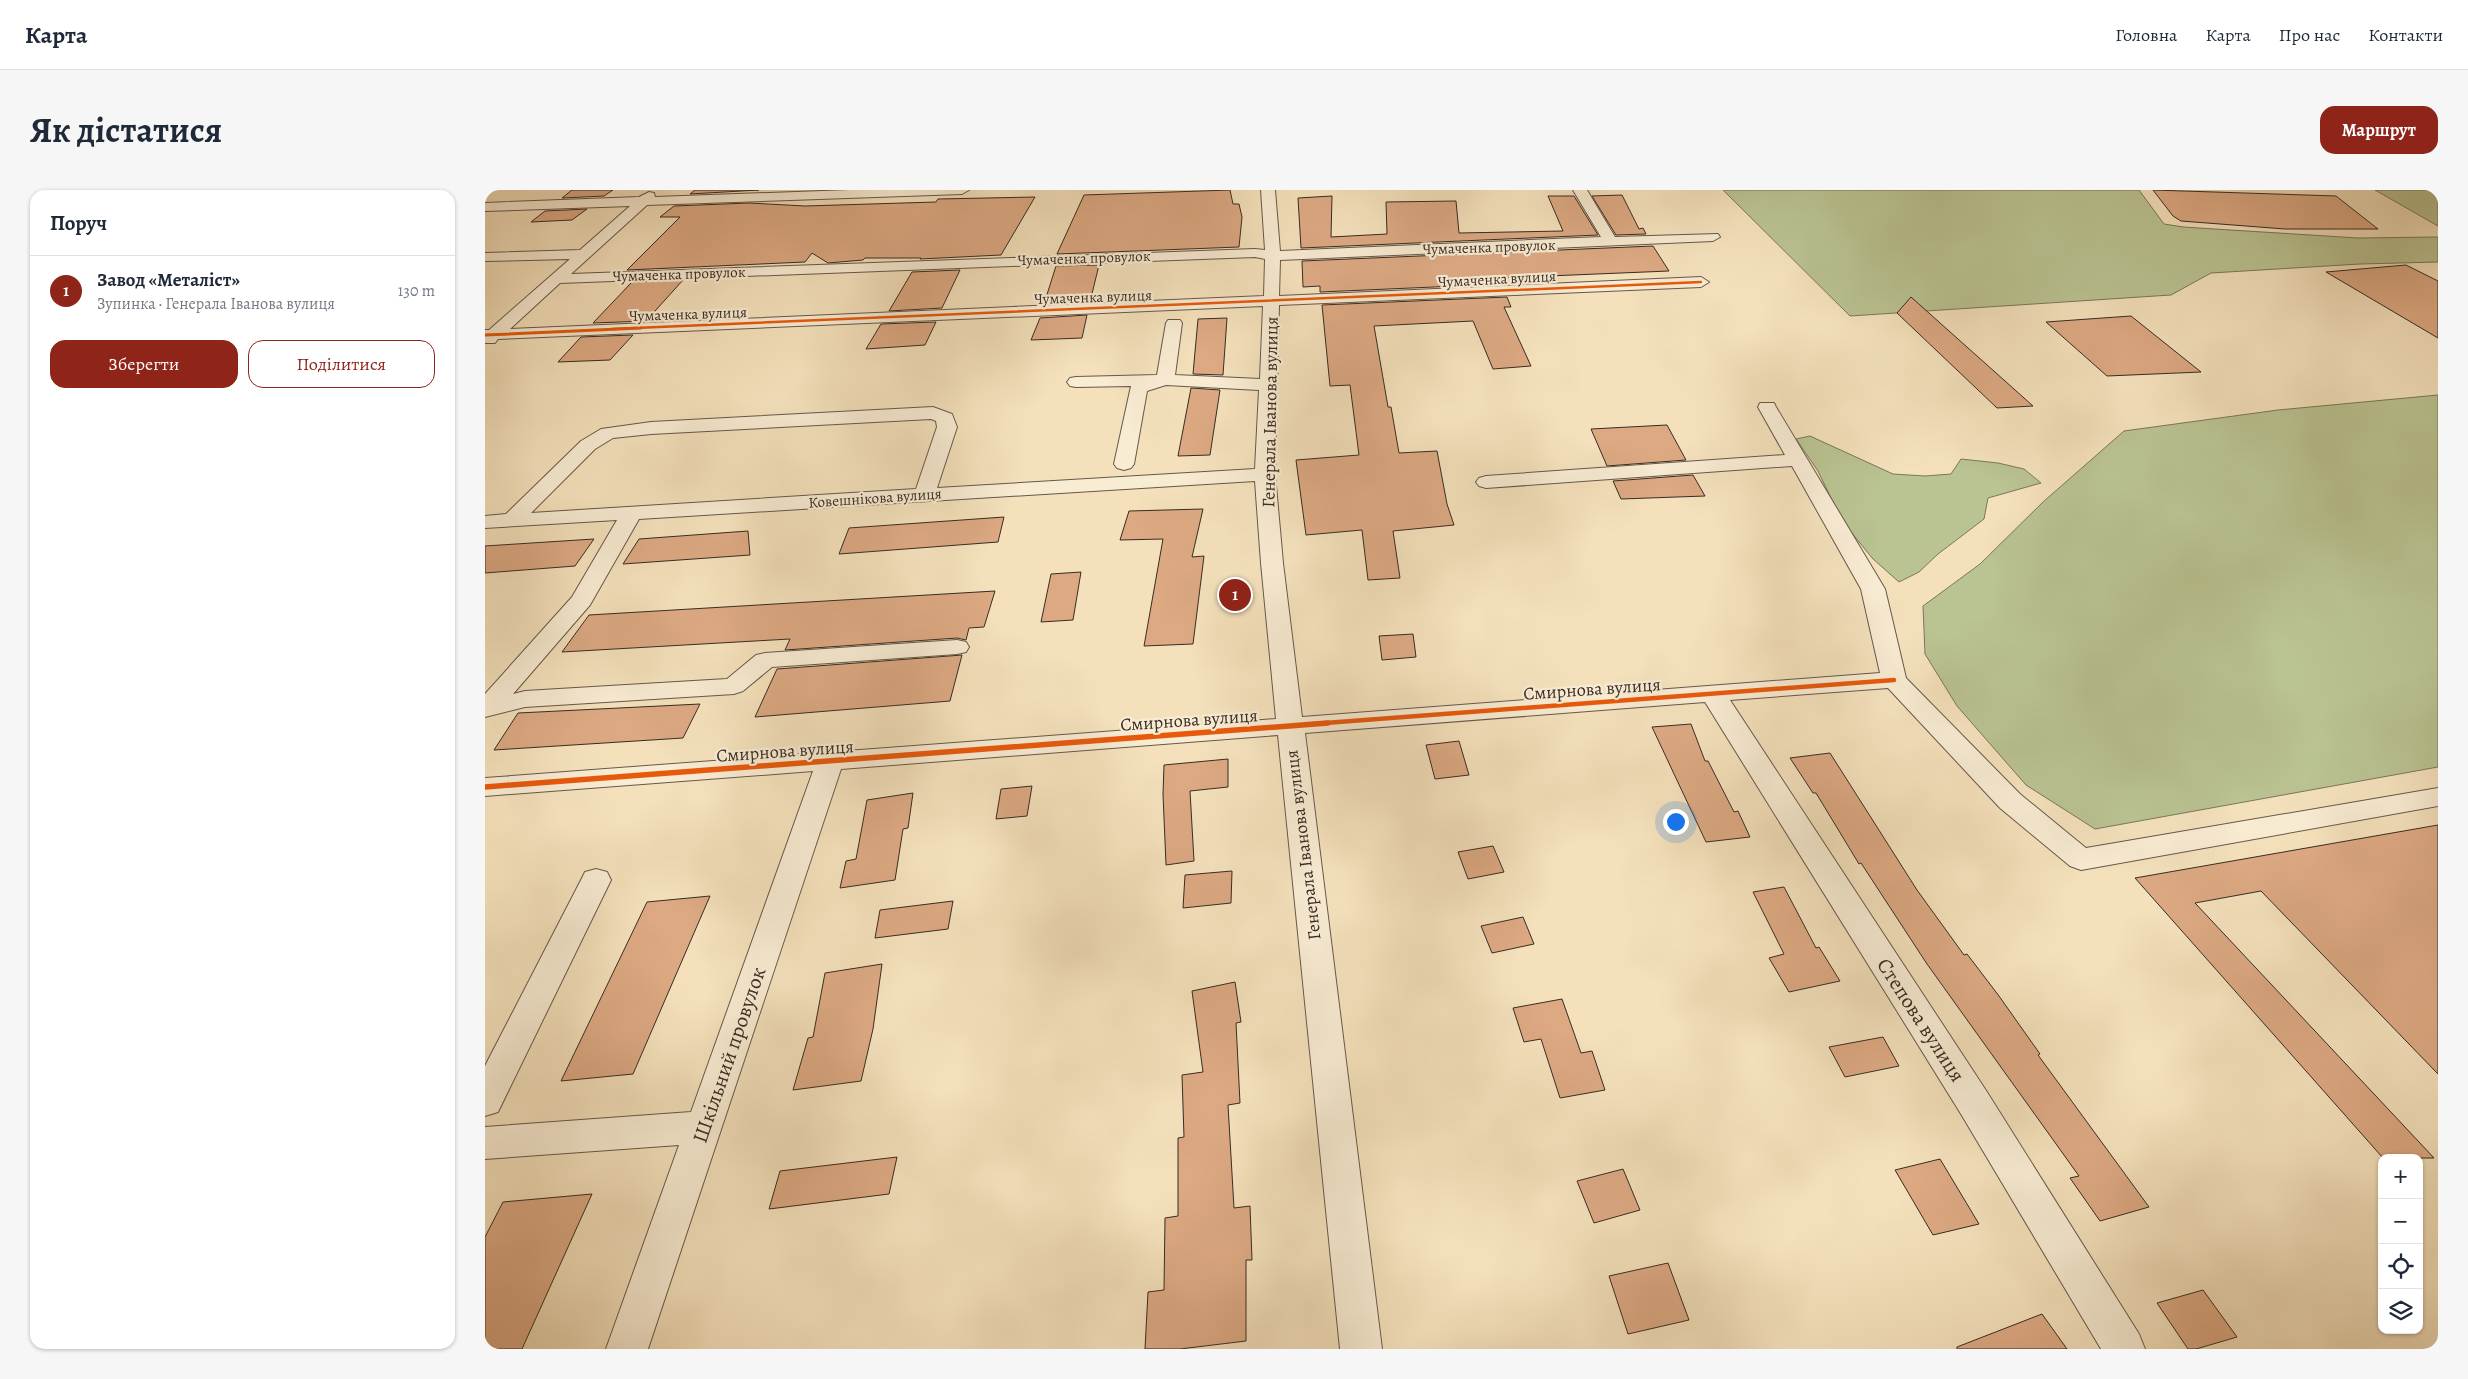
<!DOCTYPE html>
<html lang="uk">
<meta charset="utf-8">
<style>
body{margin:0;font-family:Alegreya,serif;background:#f6f6f7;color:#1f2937}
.controls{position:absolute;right:15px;bottom:15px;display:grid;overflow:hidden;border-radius:10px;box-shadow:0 1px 4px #0004}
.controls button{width:45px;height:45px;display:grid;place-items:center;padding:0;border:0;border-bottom:1px solid #e0e1e3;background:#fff;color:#1f2937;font:25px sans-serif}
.you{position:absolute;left:1190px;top:631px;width:18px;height:18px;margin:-12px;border:4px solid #fff;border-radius:50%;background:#1a73e8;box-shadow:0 0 0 8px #1a73e833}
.badge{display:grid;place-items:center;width:32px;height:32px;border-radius:50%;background:#8f2418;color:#fff;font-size:16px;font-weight:700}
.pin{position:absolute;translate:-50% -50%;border:2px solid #fff;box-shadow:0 1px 5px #0006}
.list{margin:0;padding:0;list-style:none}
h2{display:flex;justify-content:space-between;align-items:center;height:65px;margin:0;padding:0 20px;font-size:21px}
h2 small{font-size:16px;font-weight:400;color:#747a83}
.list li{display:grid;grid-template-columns:32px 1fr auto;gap:15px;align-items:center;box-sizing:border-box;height:70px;padding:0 20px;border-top:1px solid #e0e1e3}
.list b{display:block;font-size:19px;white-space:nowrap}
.list p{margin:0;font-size:16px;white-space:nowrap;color:#747a83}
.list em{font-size:16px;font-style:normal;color:#747a83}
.actions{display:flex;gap:10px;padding:15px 20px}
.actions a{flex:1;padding:11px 0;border:1px solid #8f2418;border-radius:15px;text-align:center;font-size:18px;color:#8f2418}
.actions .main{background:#8f2418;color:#fff}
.icon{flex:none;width:28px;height:28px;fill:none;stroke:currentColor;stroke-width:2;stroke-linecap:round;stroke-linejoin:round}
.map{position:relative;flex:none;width:1953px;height:1159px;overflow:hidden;border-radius:15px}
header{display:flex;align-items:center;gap:30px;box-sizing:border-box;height:70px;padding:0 25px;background:#fff;border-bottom:1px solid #e0e1e3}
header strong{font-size:24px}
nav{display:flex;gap:28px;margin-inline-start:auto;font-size:18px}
.intro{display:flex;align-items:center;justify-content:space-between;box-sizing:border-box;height:120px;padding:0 30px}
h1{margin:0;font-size:35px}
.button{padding:12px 22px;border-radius:15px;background:#8f2418;color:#fff;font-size:18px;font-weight:700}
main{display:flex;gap:30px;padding:0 30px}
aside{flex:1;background:#fff;border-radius:15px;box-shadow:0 1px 4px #0004}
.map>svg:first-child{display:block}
.green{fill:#bac392;stroke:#79775b}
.building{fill:#dca983;stroke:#382b24}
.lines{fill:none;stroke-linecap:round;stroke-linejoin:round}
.minor-casing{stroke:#67584a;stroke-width:2}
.minor{fill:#f8ecd3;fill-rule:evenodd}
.cycleway-far3-casing{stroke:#f8ecd3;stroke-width:4.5}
.cycleway-far2-casing{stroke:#f8ecd3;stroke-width:5}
.cycleway-far1-casing{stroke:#f8ecd3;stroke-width:7}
.cycleway-casing{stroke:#f8ecd3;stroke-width:9}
.cycleway-far3{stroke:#e8590c;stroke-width:2.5}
.cycleway-far2{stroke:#e8590c;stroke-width:3}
.cycleway-far1{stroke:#e8590c;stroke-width:4.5}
.cycleway{stroke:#e8590c;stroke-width:5.5}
.labels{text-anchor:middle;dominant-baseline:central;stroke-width:4.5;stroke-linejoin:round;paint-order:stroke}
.far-street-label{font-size:15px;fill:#382b24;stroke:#f8ecd3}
.street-label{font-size:18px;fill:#382b24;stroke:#f8ecd3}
.near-street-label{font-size:21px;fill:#382b24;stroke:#f8ecd3}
</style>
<header>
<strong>Карта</strong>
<nav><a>Головна</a><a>Карта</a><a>Про нас</a><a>Контакти</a></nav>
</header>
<div class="intro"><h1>Як дістатися</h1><a class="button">Маршрут</a></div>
<main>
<aside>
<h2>Поруч<small></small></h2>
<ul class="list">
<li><span class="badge">1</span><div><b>Завод «Металіст»</b><p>Зупинка · Генерала Іванова вулиця</p></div><em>130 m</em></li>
</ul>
<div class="actions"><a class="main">Зберегти</a><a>Поділитися</a></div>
</aside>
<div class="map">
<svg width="1953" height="1159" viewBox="0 0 1953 1159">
<rect width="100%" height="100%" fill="#f4e1bc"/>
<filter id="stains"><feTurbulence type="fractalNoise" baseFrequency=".004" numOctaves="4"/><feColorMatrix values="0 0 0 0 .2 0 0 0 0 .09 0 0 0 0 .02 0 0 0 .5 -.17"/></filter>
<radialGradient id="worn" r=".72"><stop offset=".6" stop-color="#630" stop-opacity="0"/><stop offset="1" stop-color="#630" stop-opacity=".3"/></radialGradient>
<path class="green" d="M1238,0H1654L1679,34L1698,37L1873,48L1953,47V72L1875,74L1726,83L1686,105L1365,126Z
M1890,0H1953V36Z
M1953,205V577L1610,639L1541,595L1472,516L1440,464L1438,416L1495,374L1558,312L1639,241L1793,220Z
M1325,246L1408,284L1440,286L1466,284L1476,269L1513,273L1539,279L1556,293L1503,308L1499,329L1453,364L1434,382L1414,392L1388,369L1357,331L1333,281L1311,249Z"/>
<path class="building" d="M87,0H128L119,6L77,8Z
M210,0H274L205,4Z
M745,0L748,14H754L757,27L754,57L572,64L599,5Z
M1668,0L1851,6L1893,39H1800L1696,31L1688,26Z
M1137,5L1154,39L1158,38L1161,44L1131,45L1107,6Z
M847,6L846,47L902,44L901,12L971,11L974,43L1078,41L1063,6H1089L1113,45L816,58L813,8Z
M550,7L516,65L435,69L436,68H380L378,70L343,73L327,63L320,72L142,80L195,27H175L189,16L264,13L320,16L451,12L453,9Z
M102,19L87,30L46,32L60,21Z
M1168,56L1184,81L1015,88L1017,94L835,102V96L818,97L817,71Z
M614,75L605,112L559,114L571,76Z
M1921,75L1953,91V148L1841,82Z
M475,80L457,118L404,121L427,82Z
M198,90L161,131L108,133L147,92Z
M1022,107L1026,117H1019L1046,176L1008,179L988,131L889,136L903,217H906L914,263L952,261L962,314L969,335L908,341L915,388L883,390L877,340L821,345L811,270L874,265L865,195L845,196L837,115Z
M1426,107L1548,216L1512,218L1412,123Z
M602,125L597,148L546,150L555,128Z
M1646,126L1716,182L1622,186L1561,132Z
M742,128L738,185L708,184L713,129Z
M451,132L440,155L381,159L396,134Z
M148,145L125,170L73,172L96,147Z
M706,198L735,200L725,265L693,266Z
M1182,235L1201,270L1122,276L1106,239Z
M1208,285L1220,306L1136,309L1128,291Z
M718,319L707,367L719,366L708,454L659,456L678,349L635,350L644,321Z
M519,327L513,352L354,364L364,338Z
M263,341L265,365L138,374L154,349Z
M109,349L90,376L0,383V356Z
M596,382L588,430L556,432L566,384Z
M510,401L499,437L484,438L481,450L472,448L300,460L305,449L77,462L104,425Z
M928,444L931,467L897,470L894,446Z
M477,465L465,511L270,527L292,479Z
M215,514L198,548L9,560L33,523Z
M1206,534L1220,571H1223L1249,622L1253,621L1265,647L1221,652L1167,537Z
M974,551L984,585L950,589L941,555Z
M1345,563L1432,700L1479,765L1482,764L1514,806L1555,864L1553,865L1664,1017L1615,1031L1585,988L1594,986L1442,774L1376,673L1374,674L1331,603H1328L1305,568Z
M743,569V597L705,601L709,671L681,675L678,604L679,575Z
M547,596L542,626L511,629L516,599Z
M428,603L423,638L418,639L410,690L355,698L361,671L371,669L382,610Z
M1953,635V884L1776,701L1710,713L1949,968H1898L1650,688Z
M1008,656L1019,682L983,689L973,662Z
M747,681L746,713L698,718L700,685Z
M1299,697L1331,758L1334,757L1355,791L1304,802L1284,768L1299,764L1268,702Z
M225,706L148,884L76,891L162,712Z
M468,711L463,739L390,748L395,720Z
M1038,727L1049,754L1007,763L996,736Z
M397,774L388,839L376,891L308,900L323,848L328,847L340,783Z
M750,792L756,832L751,833L755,913L743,915L749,1018L765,1016L767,1070H761V1151L695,1159H660L663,1102L679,1100L680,1028L693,1026V948L699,947L697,885L718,882L707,801Z
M1077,809L1096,863L1107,861L1120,900L1075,908L1056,849L1039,852L1028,818Z
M1398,847L1414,876L1360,887L1344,857Z
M412,967L404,1004L284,1019L295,981Z
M1455,969L1494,1034L1448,1045L1410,980Z
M1138,979L1155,1020L1109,1033L1092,991Z
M107,1004L37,1159H0V1047L18,1012Z
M1183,1073L1204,1130L1143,1144L1124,1086Z
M1718,1100L1752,1147L1711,1159H1703L1672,1113Z
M1557,1124L1582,1159H1472V1157Z"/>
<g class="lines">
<defs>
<path id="minor" d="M365,0H484L477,4L162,15L86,84L770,59L780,60L776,0H790L795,61L1116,47L1088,0H1102L1130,47L1233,44L1235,47L1228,51L795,70L794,106L1216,87L1224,92L1216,97L794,115L790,284L798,373L817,527L1395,483L1376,399L1307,276L1001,298L994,296L991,292L994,288L1001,286L1300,265L1273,217L1275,213H1289L1291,217L1400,399L1421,488L1535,604L1601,658L1953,598V616L1596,680L1585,676L1515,618L1403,498L1245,510L1502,902L1654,1144L1660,1159H1616L1476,924L1220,512L820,543L897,1159H855L793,545L356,579L163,1159H121L194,955L0,969V937L206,922L328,581L0,606V588L791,529L776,373L770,291L154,329L105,415L28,504L40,501L242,489L271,465L280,463L472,450L481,452L484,457L481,462L472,464L287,477L258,501L249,504L40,517L0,527V504L87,407L132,330L0,338V326L21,324L96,251L116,239L166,232L448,217L467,224L472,237L452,298L770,279L774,200L681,195L662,201L649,274L646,278L639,280L632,278L629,274L646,196L591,197L585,196L582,192L585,188L591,187L672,185L681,133L683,130H695L697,133L690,185L775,189L778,116L13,149L10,153H0V140H4L85,69L0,71V63L95,60L145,16L0,21V13L154,7L164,2L169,3L170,7ZM770,67L780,69L779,106L25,139L75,93ZM446,229L451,231L452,237L431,299L46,323L110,259L128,248L166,244Z
M111,679L122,682L126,690L13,922L0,926V876L96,690L100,682Z"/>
</defs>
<use href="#minor" class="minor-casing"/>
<use href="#minor" class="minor"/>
<defs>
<path id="cycleway-far3" d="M127,139L1216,92"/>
<path id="cycleway-far2" d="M0,145L156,138"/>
<path id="cycleway-far1" d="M827,534L1409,490"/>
<path id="cycleway" d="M0,597L843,533"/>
</defs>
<use href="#cycleway-far3" class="cycleway-far3-casing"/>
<use href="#cycleway-far2" class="cycleway-far2-casing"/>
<use href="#cycleway-far1" class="cycleway-far1-casing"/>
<use href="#cycleway" class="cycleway-casing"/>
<use href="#cycleway-far3" class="cycleway-far3"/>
<use href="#cycleway-far2" class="cycleway-far2"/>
<use href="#cycleway-far1" class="cycleway-far1"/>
<use href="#cycleway" class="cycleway"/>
</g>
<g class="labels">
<g class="far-street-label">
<text transform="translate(1004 57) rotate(-2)">Чумаченка провулок</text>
<text transform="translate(599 68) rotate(-2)">Чумаченка провулок</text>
<text transform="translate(194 84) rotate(-2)">Чумаченка провулок</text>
<text transform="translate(1012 89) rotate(-3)">Чумаченка вулиця</text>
<text transform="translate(608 107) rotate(-2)">Чумаченка вулиця</text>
<text transform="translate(203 124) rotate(-2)">Чумаченка вулиця</text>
<text transform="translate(390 308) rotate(-4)">Ковешнікова вулиця</text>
</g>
<g class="street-label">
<text transform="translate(785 222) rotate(-89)">Генерала Іванова вулиця</text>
<text transform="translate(1107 499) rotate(-4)">Смирнова вулиця</text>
<text transform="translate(704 530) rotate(-4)">Смирнова вулиця</text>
<text transform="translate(300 561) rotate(-4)">Смирнова вулиця</text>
<text transform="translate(818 655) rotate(-97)">Генерала Іванова вулиця</text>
</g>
<g class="near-street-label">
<text transform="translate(1436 830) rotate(57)">Степова вулиця</text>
<text transform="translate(244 865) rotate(-71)">Шкільний провулок</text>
</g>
</g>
<rect width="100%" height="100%" filter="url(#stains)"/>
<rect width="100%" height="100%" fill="url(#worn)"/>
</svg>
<div class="controls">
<button>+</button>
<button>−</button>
<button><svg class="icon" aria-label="locate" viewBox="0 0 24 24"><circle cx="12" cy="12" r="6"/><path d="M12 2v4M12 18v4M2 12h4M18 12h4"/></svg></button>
<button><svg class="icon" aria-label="layers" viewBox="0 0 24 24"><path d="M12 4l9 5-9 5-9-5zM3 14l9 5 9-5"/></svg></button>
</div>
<div class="you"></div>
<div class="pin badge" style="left:750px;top:405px">1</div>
</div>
</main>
